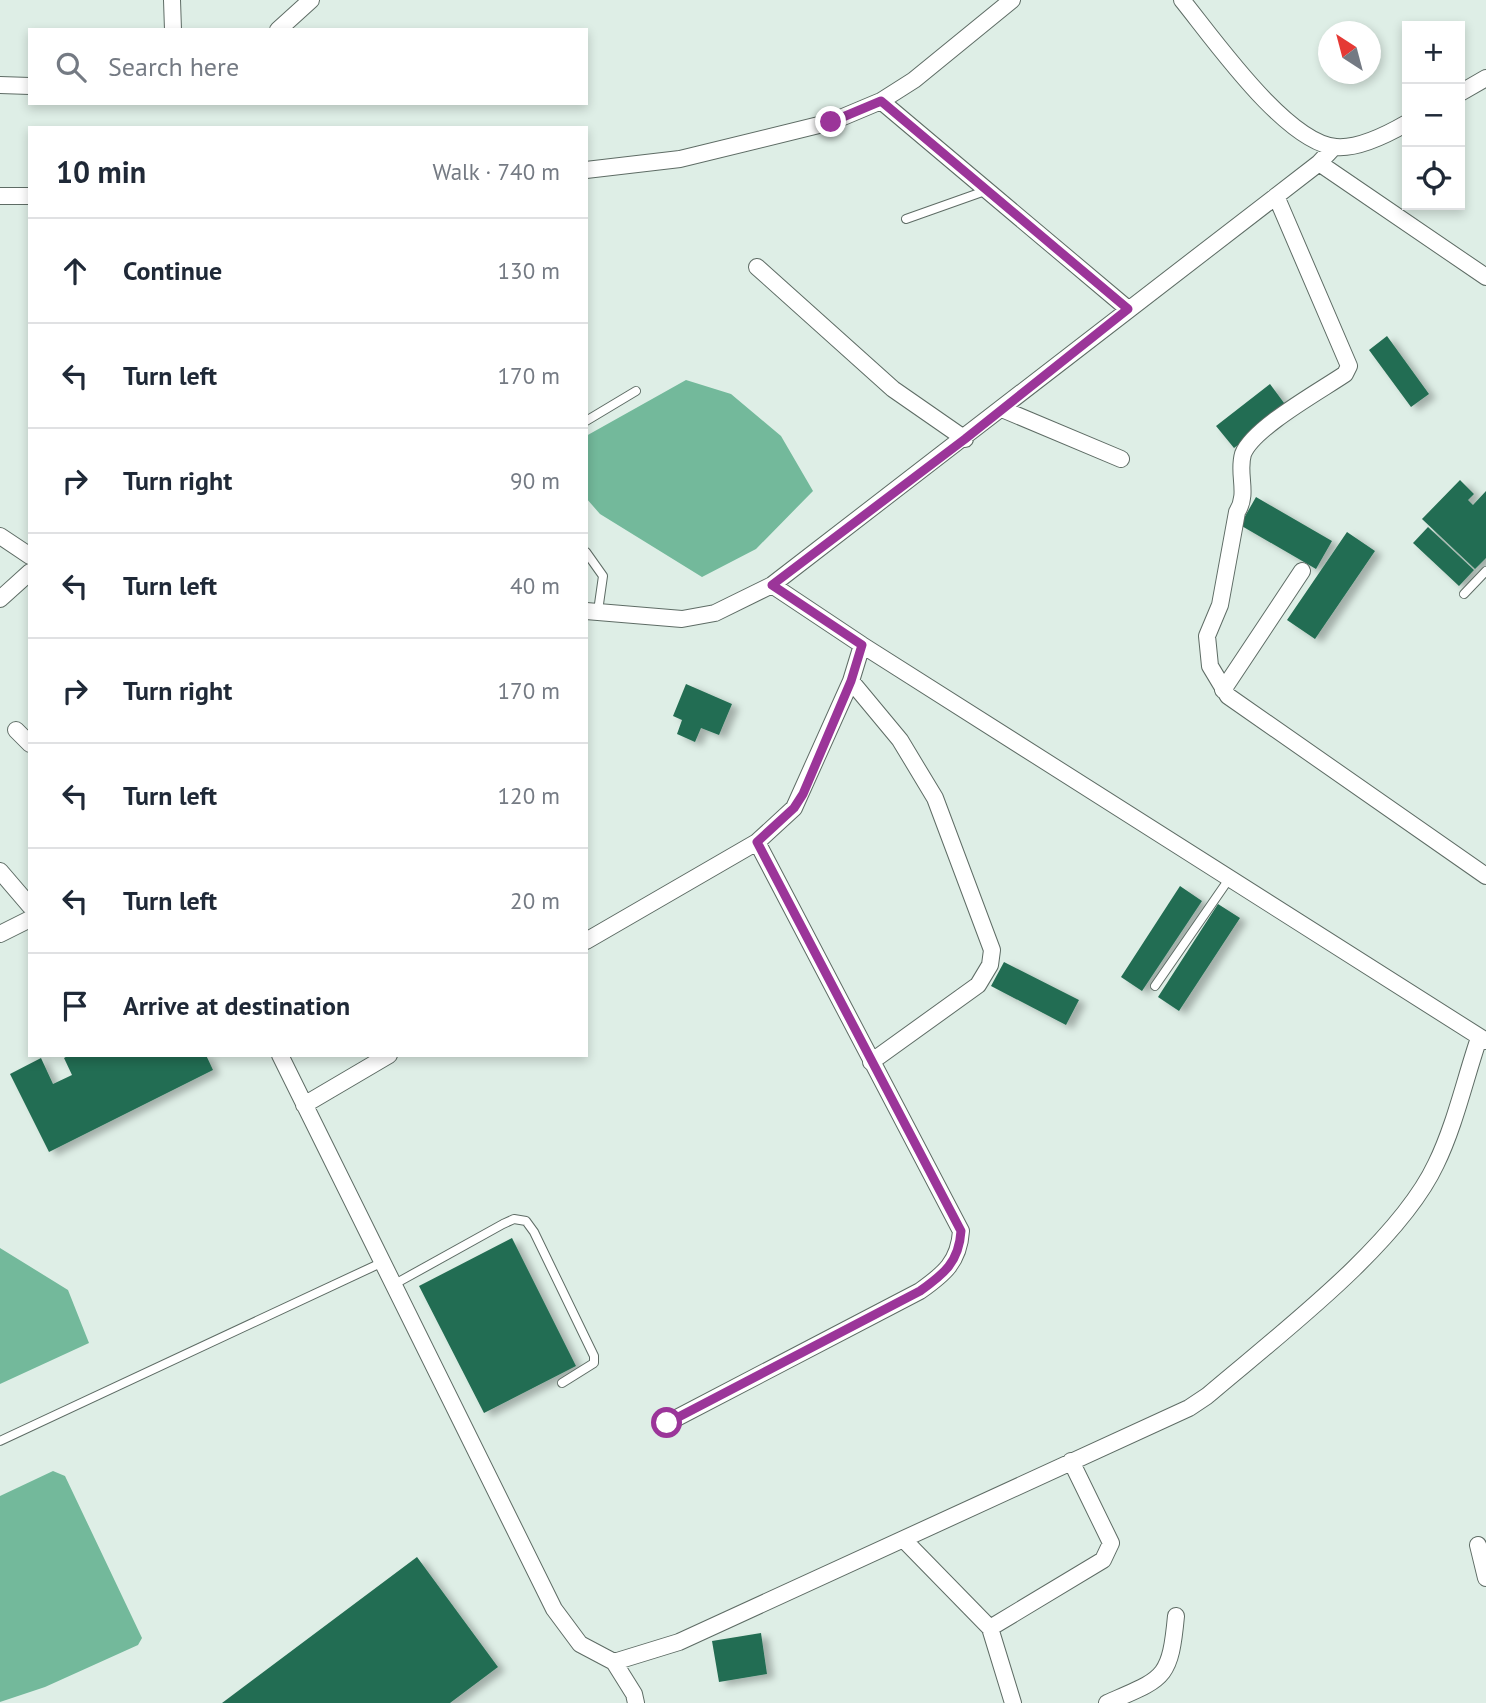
<!DOCTYPE html>
<meta charset="utf-8">
<style>
body{margin:0;font-family:"PT Sans",sans-serif;background:#f2f2f3;color:#1f2937}
.controls{position:absolute;right:21px;top:21px;display:grid;overflow:hidden;border-radius:0px;box-shadow:0 4px 10px #0003}
.controls button{width:63px;height:63px;display:grid;place-items:center;padding:0;border:0;border-bottom:2px solid #e0e1e3;background:#fff;color:#1f2937;font:35px sans-serif}
.compass{position:absolute;left:1318px;top:21px;width:63px;height:63px;border-radius:50%;background:#fff;box-shadow:0 4px 10px #0003;rotate:324deg}
.stop{position:absolute;width:21px;height:21px;margin:-16px;border:5px solid #9b3599;border-radius:50%;background:#fff}
.stop.end{background:#9b3599;border-color:#fff;box-shadow:0 2px 7px #0008}
.list{margin:0;padding:0;list-style:none}
h2{display:flex;justify-content:space-between;align-items:center;height:91px;margin:0;padding:0 28px;font-size:30px}
h2 small{font-size:23px;font-weight:400;color:#747a83}
.list li{display:grid;grid-template-columns:46px 1fr auto;gap:21px;align-items:center;box-sizing:border-box;height:105px;padding:0 28px;border-top:2px solid #e0e1e3}
.list b{display:block;font-size:26px;white-space:nowrap}
.list em{font-size:23px;font-style:normal;color:#747a83}
.icon{flex:none;width:38px;height:38px;fill:none;stroke:currentColor;stroke-width:2;stroke-linecap:round;stroke-linejoin:round}
.map{position:relative;flex:none;width:1486px;height:1703px;overflow:hidden}
.search{position:absolute;background:#fff;box-shadow:0 4px 10px #0003;left:28px;top:28px;width:560px;height:77px;display:flex;align-items:center;gap:18px;box-sizing:border-box;padding:0 24px;border-radius:0px;color:#747a83;font-size:26px}
.panel{position:absolute;background:#fff;box-shadow:0 4px 10px #0003;left:28px;top:126px;width:560px;height:931px;border-radius:0px}
.map>svg:first-child{display:block}
.water{fill:#73b99b}
.building{fill:#246d52;filter:url(#shadow)}
.lines{fill:none;stroke-linecap:round;stroke-linejoin:round}
.lane-casing{stroke:#5e6c65;stroke-width:10}
.street-casing{stroke:#5e6c65;stroke-width:18}
.lane{stroke:#fff;stroke-width:8}
.street{stroke:#fff;stroke-width:16}
.route{stroke:#9b3599;stroke-width:9}
</style>
<div class="map">
<svg width="1486" height="1703" viewBox="0 0 1486 1703">
<defs>
<filter id="shadow"><feDropShadow dx="7" dy="4" stdDeviation="3.5" flood-color="#0004"/></filter>
</defs>
<rect width="100%" height="100%" fill="#deeee6"/>
<path class="water" d="M686,380L731,394L781,436L813,491L756,549L702,577L600,514L586,498V436Z
M0,1248L68,1290L89,1343L0,1384Z
M53,1471L65,1476L142,1638L138,1645L45,1687L0,1702V1496Z"/>
<path class="building" d="M1387,336L1429,394L1411,407L1369,350Z
M1270,384L1287,407L1234,448L1216,426Z
M1460,480L1474,494L1468,500L1473,505L1486,491V558L1475,569L1422,519Z
M1256,497L1332,541L1316,569L1240,525Z
M1428,527L1474,570L1459,586L1413,543Z
M1347,532L1375,551L1315,639L1287,620Z
M686,684L732,704L719,735L701,728L695,742L677,734L682,720L673,716Z
M1180,886L1202,901L1142,991L1121,977Z
M1218,904L1240,918L1179,1011L1158,997Z
M1004,962L1079,1000L1066,1025L991,986Z
M69,1055H206L213,1070L49,1152L10,1074L41,1058L53,1084L72,1075L64,1058Z
M512,1238L576,1366L484,1413L419,1286Z
M417,1557L498,1667L450,1703H222Z
M761,1633L767,1674L719,1682L712,1641Z"/>
<g class="lines">
<defs>
<path id="lane" d="M906,219L985,191
M586,421L636,391
M586,552L603,576L598,611
M1464,594L1486,571
M1155,986L1229,879
M393,1285L503,1224L514,1219L526,1221L534,1232L594,1356V1363L562,1383
M0,1441L383,1262"/>
<path id="street" d="M172,0L173,30
M1182,0C1213,38 1286,143 1336,147C1359,149 1388,134 1407,123
M278,30L311,0
M0,85L30,86
M1460,93L1486,78
M881,101L1128,309
M1319,163L1486,277
M586,170L680,159L831,122L881,101L914,80L1012,0
M0,196H30
M1276,196L1349,366L1345,374C1320,391 1253,428 1243,454C1237,474 1249,493 1237,512L1220,605L1207,636L1210,666L1228,696L1486,876
M757,267L893,389L965,439
M1002,409L1121,459
M0,536L30,556
M772,585L862,645L1486,1041
M0,599L30,572
M586,611L682,619L715,613L772,585L1319,163L1334,147
M851,681L900,740L935,798L992,950L990,965L978,985L871,1062
M1223,690L1302,571
M16,730L30,744
M0,871L30,906
M0,934L30,919
M586,941L757,842L794,808L851,681L862,645
M280,1055L554,1609L580,1644L614,1662L679,1642L1189,1408L1207,1396C1276,1337 1398,1245 1436,1164C1455,1125 1465,1079 1479,1038
M304,1105L389,1055
M667,1423L920,1291C944,1274 959,1262 961,1231L757,842
M904,1540L990,1628L1013,1703
M1478,1545L1486,1578
M990,1628L1103,1560L1111,1543L1071,1461
M614,1662L634,1694L636,1703
M1107,1703C1164,1678 1170,1680 1176,1616"/>
</defs>
<use href="#lane" class="lane-casing"/>
<use href="#street" class="street-casing"/>
<use href="#lane" class="lane"/>
<use href="#street" class="street"/>
</g>
<g class="lines">
<path class="route" d="M667,1423L920,1291C944,1274 959,1262 961,1231L757,842L794,808L803,794L851,681L862,645L772,585L965,439L1128,309L881,101L831,122"/>
</g>
</svg>
<div class="controls">
<button>+</button>
<button>−</button>
<button><svg class="icon" aria-label="locate" viewBox="0 0 24 24"><circle cx="12" cy="12" r="6"/><path d="M12 2v4M12 18v4M2 12h4M18 12h4"/></svg></button>
</div>
<svg class="compass" viewBox="-18 -18 36 36"><path d="M0-13l5 13h-10z" fill="#e53935"/><path d="M0 13l5-13h-10z" fill="#747a83"/></svg>
<div class="stop" style="left:667px;top:1423px"></div>
<div class="stop end" style="left:831px;top:122px"></div>
<div class="search"><svg class="icon" aria-label="search" viewBox="0 0 24 24"><circle cx="10" cy="10" r="6"/><path d="M15 15l6 6"/></svg>Search here</div>
<section class="panel">
<h2>10 min<small>Walk · 740 m</small></h2>
<ul class="list">
<li><svg class="icon" aria-label="ahead" viewBox="0 0 24 24"><path d="M12 20V5M6 11l6-6 6 6"/></svg><div><b>Continue</b></div><em>130 m</em></li>
<li><svg class="icon" aria-label="left" viewBox="0 0 24 24"><path d="M17 20v-9H6M10 6l-5 5 5 5"/></svg><div><b>Turn left</b></div><em>170 m</em></li>
<li><svg class="icon" aria-label="right" viewBox="0 0 24 24"><path d="M7 20v-9h11M14 6l5 5-5 5"/></svg><div><b>Turn right</b></div><em>90 m</em></li>
<li><svg class="icon" aria-label="left" viewBox="0 0 24 24"><path d="M17 20v-9H6M10 6l-5 5 5 5"/></svg><div><b>Turn left</b></div><em>40 m</em></li>
<li><svg class="icon" aria-label="right" viewBox="0 0 24 24"><path d="M7 20v-9h11M14 6l5 5-5 5"/></svg><div><b>Turn right</b></div><em>170 m</em></li>
<li><svg class="icon" aria-label="left" viewBox="0 0 24 24"><path d="M17 20v-9H6M10 6l-5 5 5 5"/></svg><div><b>Turn left</b></div><em>120 m</em></li>
<li><svg class="icon" aria-label="left" viewBox="0 0 24 24"><path d="M17 20v-9H6M10 6l-5 5 5 5"/></svg><div><b>Turn left</b></div><em>20 m</em></li>
<li><svg class="icon" aria-label="arrive" viewBox="0 0 24 24"><path d="M6 21V4h12l-3 4 3 4H6"/></svg><div><b>Arrive at destination</b></div></li>
</ul>
</section>
</div>
